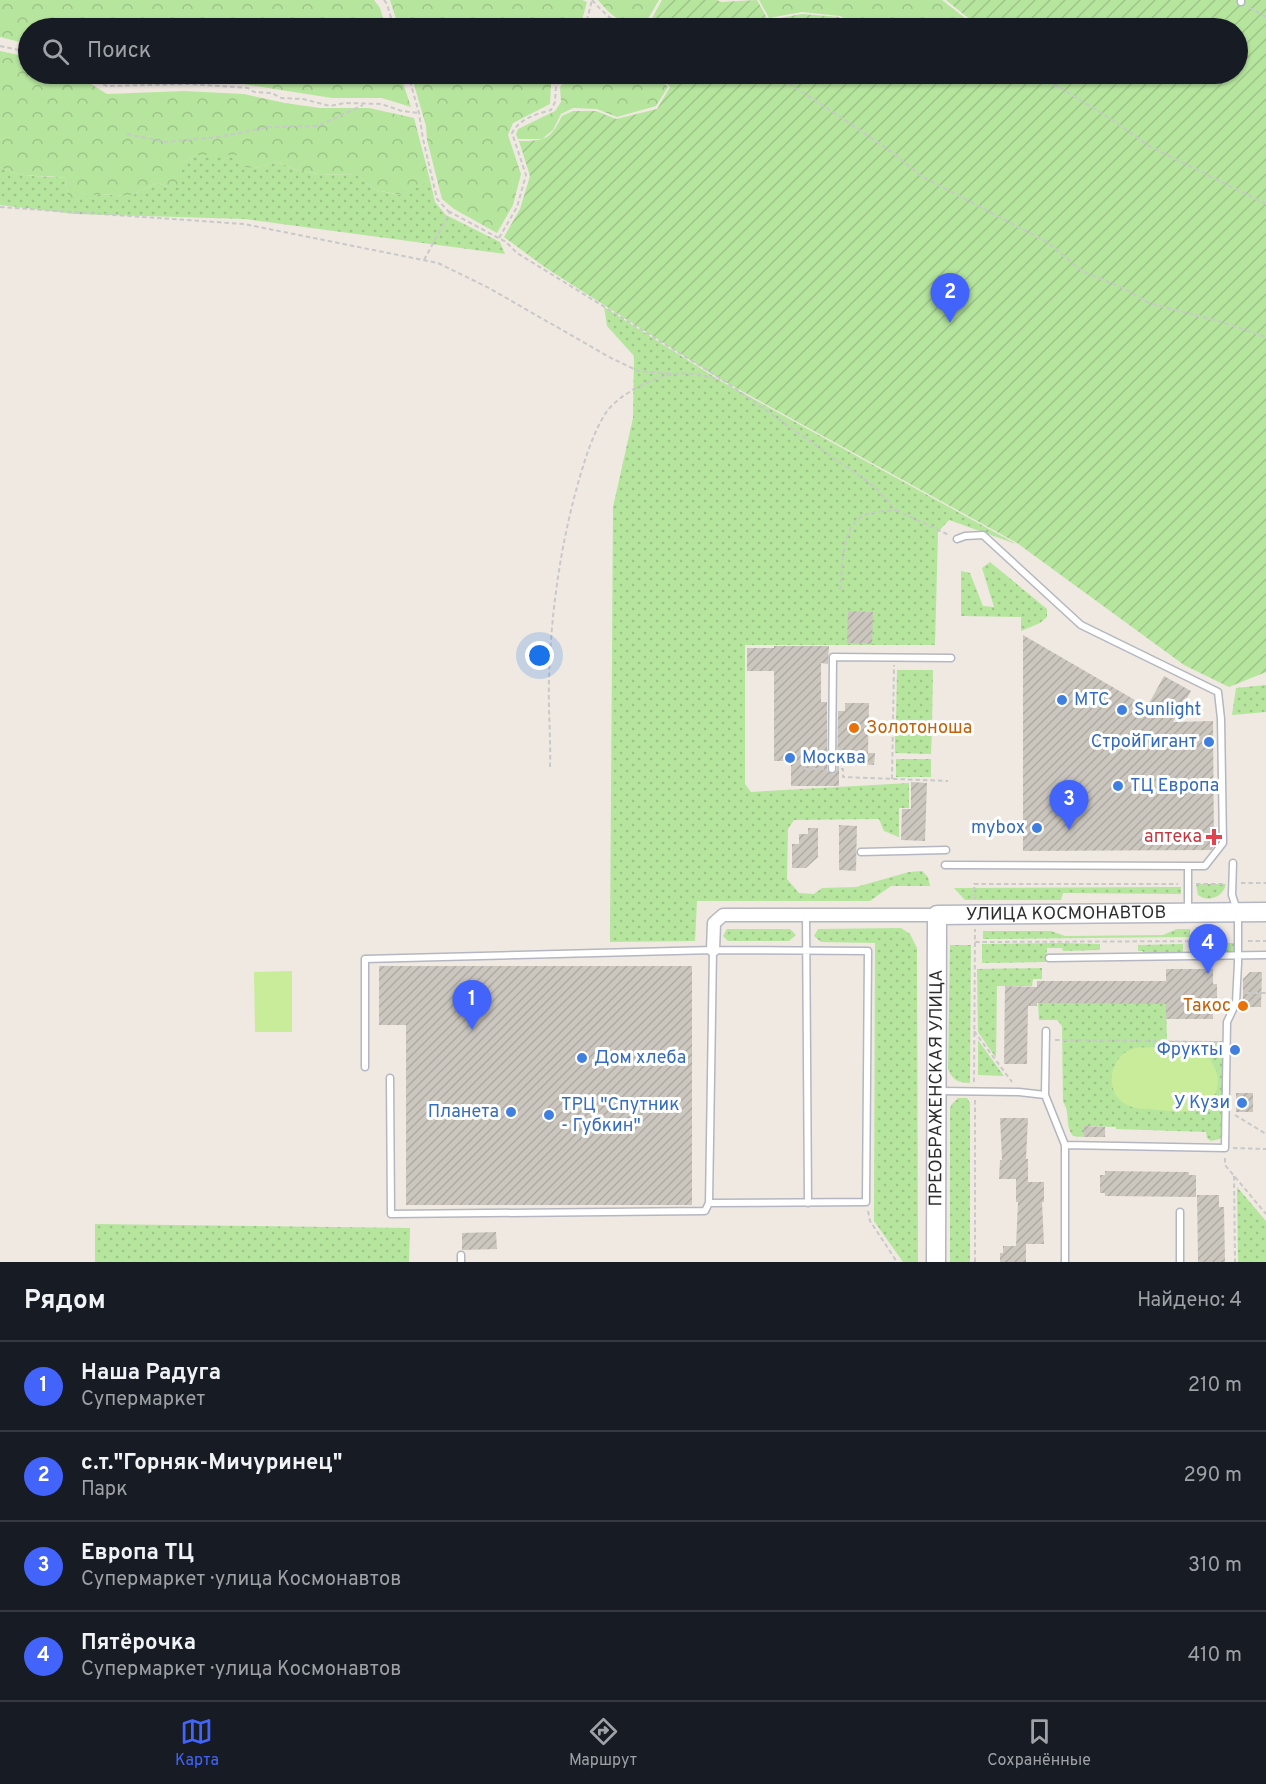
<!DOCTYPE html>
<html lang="ru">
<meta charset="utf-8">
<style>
body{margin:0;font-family:Overpass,sans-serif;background:#242831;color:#f1f3f6}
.you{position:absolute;left:540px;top:656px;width:21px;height:21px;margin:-15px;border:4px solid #fff;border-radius:50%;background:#1a73e8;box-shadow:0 0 0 9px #1a73e833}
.badge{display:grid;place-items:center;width:39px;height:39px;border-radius:50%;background:#4264fb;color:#fff;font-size:20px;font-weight:700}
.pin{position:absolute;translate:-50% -50px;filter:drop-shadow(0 2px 3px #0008)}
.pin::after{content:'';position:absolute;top:32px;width:21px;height:18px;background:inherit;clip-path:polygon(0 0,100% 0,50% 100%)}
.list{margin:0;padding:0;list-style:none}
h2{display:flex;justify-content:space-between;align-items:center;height:78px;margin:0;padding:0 24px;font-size:26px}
h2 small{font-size:20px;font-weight:400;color:#9ea1a6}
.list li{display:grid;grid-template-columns:39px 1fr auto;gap:18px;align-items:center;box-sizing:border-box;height:90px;padding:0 24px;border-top:2px solid #363941}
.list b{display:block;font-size:22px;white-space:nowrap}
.list p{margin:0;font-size:20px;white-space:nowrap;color:#9ea1a6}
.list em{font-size:20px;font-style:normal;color:#9ea1a6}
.icon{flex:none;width:33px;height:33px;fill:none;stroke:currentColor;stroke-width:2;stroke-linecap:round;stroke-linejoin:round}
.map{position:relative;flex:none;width:1266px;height:1262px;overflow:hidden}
.search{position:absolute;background:#171b24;box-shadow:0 2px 4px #0004;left:18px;right:18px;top:18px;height:66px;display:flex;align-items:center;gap:15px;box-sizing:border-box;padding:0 21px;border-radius:33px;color:#9ea1a6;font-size:22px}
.sheet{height:438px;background:#171b24}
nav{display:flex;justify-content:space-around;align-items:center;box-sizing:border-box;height:84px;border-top:2px solid #363941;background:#171b24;font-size:16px;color:#9ea1a6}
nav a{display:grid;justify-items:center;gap:3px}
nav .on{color:#4264fb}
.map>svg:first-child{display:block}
.grass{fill:url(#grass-dots)}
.forest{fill:url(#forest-crowns)}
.garden{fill:url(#garden-furrows)}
.pitch{fill:#c9ec9a}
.building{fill:url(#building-hatch)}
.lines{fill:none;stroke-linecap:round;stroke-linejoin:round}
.service-casing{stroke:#b4b7c1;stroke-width:9}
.minor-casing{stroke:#b4b7c1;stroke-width:15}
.secondary-casing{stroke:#b4b7c1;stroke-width:21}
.path{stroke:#c9c9c9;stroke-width:2;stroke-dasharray:4.5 3;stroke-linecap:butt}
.service{stroke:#fff;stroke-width:6}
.minor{stroke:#fff;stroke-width:12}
.secondary{stroke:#fff;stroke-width:18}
.shop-dot{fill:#3f7fe0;stroke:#fff;stroke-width:2}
.food-dot{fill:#e8710a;stroke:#fff;stroke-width:2}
.health-dot{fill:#e0444e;stroke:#fff;stroke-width:2}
.labels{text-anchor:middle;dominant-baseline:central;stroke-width:6;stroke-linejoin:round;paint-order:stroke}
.shop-label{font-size:18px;fill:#366cbe;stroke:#fff;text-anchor:start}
.food-label{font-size:18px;fill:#c56008;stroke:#fff;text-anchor:start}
.health-label{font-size:18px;fill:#be3a42;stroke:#fff;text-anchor:end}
.street-label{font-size:18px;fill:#2e2e2e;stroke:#fff}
</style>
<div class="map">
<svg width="1266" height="1262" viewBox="0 0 1266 1262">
<defs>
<pattern id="grass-dots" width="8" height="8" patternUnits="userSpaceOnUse" patternTransform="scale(1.5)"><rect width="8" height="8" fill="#b6e59e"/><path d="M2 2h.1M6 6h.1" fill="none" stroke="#9dc588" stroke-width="1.8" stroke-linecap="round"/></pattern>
<pattern id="forest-crowns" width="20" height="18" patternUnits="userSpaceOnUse" patternTransform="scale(1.5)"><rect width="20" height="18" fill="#b6e59e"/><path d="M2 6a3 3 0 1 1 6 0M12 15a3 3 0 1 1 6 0" fill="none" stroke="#9dc588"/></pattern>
<pattern id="garden-furrows" width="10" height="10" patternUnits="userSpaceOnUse" patternTransform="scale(1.5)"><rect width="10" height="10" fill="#b6e59e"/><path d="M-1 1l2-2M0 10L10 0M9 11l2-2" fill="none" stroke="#9dc588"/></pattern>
<pattern id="building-hatch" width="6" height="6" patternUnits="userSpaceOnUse" patternTransform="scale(1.5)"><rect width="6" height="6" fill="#cbc7bf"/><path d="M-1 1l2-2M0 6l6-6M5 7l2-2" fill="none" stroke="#afaba4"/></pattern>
</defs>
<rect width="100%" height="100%" fill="#efe9e1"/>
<path class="grass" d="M195,155H239L255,168L277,162L298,170L317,174L357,175L375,190L401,195L430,180L435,202L446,215L500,242L505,254L245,219L75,214L0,205V167C25,179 40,175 66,178L68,197L102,194L129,196L157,183L169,187L182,178V164Z
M604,307L719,380L1016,544L949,520L938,532L935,645H745V784L751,792L909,783V808H899V837L884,831L879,819L794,820L788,829L787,879L799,893L814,894L822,888L856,887L909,872L922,871L928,877L930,886H891L870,901H697L695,941L610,942L613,507L633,418L634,356L607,326Z
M990,562L1047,609V617L1040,623L1021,631V617L961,616V571L970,573L983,606L994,607L982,568Z
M897,670H933L932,724L896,723Z
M1266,685V712L1232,715L1236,688Z
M895,727L932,728L931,754L895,753Z
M896,759H931V777H896Z
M1196,884H1226C1223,897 1209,903 1198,895Z
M1181,887V894L1063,893L1061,900H965L954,888Z
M901,928L910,934L917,948L918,1262H903L874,1221L875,943L821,942L814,936L818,929Z
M727,929H790L796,935L789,941H728L723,936Z
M1177,929H1190V937L983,939V931H1051L1065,936L1163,935Z
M1063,943L1100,944V950L1063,951L1062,948H1047L1046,962L982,963V944Z
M1192,943H1235L1234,951L1229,953H1192Z
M1183,944V953L1143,954V951H1138V945Z
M950,945H971L970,1083C959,1083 952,1080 948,1069Z
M1042,968V979H1033L1032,986H997L996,1058L978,1032L977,969Z
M1038,1003H1166L1167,1041H1223L1222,1135L1220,1139L1211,1141L1207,1138L1206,1132L1116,1129V1127L1085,1126L1084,1137L1073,1136C1064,1124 1071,1113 1063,1102L1062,1026L1057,1020H1039Z
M978,1040L1004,1076L978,1075Z
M958,1098H967L970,1103V1262H950V1110L951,1105Z
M1237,1187L1266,1221V1262H1238Z
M95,1224L410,1228L409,1262H95Z"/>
<path class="forest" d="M0,0H374L380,8L386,28H28V44L0,37Z
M390,0H582L587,2L580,28H399Z
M598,0H659L648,19L671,24L669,28C635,29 620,27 598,0Z
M759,0H942L969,21L962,28H860L840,16L802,12L769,18Z
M0,51L28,57V74H75L107,94L184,91L244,94L285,103L320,108H369L414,118L430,180L402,195L375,190L357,175L318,174L298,170L277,162L255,168L243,167L239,155H195L182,164V179L178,186L169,187L157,183L129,196L102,194L68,198L66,178C38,174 28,180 0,167Z
M99,74H400L411,107L382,98H332L198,77L107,79Z
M411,74H559L551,85L550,104L513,123L508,135L521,174L513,205L497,233L454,209L442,199L427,140L426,126Z
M569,74H655L668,87L656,106L617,117L597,109L573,108L561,114L553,130L542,139H518L516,134L518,129L555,111L561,102L560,87Z"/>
<path class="garden" d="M662,0H717L721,2L757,0L768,20L802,14L839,17L856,28H671L673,23L652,18Z
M946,0H1266V672L1229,687L1184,665L1017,543L720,379L546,268L504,237L520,209L530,176L519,141C545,141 550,140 562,116L573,111H596L616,119L657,109L670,87L659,74H880L906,80L922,74H1238V28H965L972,21Z"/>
<path class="pitch" d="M292,971V1032H255L254,972Z
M1192,1048C1219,1056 1229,1092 1202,1107C1187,1115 1163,1110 1147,1109C1139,1109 1132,1108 1125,1104C1104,1092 1109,1057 1132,1049C1141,1046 1180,1048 1192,1048Z"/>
<path class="building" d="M848,611L873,612L872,644L847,643Z
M1023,635L1147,707L1164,676L1191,691L1173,722L1213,721L1214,846L1211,850L1023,851Z
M774,646H829L828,664L821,663V702H827V771L833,774L837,770L838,711H845V703H869L868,753H875L874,765L839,764V786H791V761H774V671H747V648H774Z
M911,782L927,783L925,841L901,840L902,809H911Z
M839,825L857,826L856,871L839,870Z
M808,828H818V857L806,868H792V844H799V834H808Z
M379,966H692V1205H406V1025H379Z
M1166,969H1213V984H1217V1008H1213V1019H1166V1004L1037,1003V1006H1028L1027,1064H1004L1005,986L1037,987V981H1166Z
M1250,972H1262L1261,1007H1243V979Z
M1236,1093H1253V1112H1236Z
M1000,1118H1028L1026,1159H1028V1182H1044V1202H1042L1044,1244H1026V1262H1000V1253H1003V1246H1016L1018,1202H1016V1179H999L1000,1160H1002Z
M1084,1126L1105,1127V1137H1084Z
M1105,1171L1189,1172V1175H1196V1197L1105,1196V1193H1100V1175H1105Z
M1197,1195H1219V1207H1224L1225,1262H1198Z
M496,1232L497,1249L462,1250V1233Z"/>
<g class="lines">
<defs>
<path id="service" d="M1241,2V0
M957,539L965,536L983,535L1081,625L1218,692L1221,719L1223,843L1205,866H1188
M832,769L833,657L951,658
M861,852L946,850
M945,865L1188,866V911
M806,914L808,1203
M1049,958L1266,955
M1046,1031L1045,1095L1065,1145L1225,1148L1227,1022L1236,1003L1238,963V913L1232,895L1233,863
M365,1067V959L713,950L868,951L866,1202L709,1203L705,1211L391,1214L390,1078
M938,1091L1019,1092L1045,1095
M1065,1145V1262
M709,1203L713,950
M1180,1212V1262
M461,1255V1262"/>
<path id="minor" d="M713,950L714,923L723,915H937"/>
<g id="secondary">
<path id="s1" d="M936,1262L937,915L1266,912"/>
</g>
</defs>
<use href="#service" class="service-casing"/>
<use href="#minor" class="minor-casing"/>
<use href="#secondary" class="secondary-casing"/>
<path class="path" d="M384,0L387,4L394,28
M592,0C604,13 614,24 632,28
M1249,7L1266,17
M585,28L592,0
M0,46L28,52
M83,74L107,86L188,84L248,88L254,92L272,93L281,98L303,99L330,106L345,103L381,104L402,111L419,113
M408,74L419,113L423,139L437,199L449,212
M768,74L782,79L833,112L896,155L921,176L1047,242L1082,271L1125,289L1149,303L1222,322L1266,337
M1025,74L1059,87L1111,119L1149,146L1266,204
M127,134L165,142L218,137L269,127L318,126L363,105
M0,207L244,224L438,263L487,287L611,358L638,371L674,374
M499,238L517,207L526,175L512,133C519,119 536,114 551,110L555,102L556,86L564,74
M424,260L450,212L506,242L517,253L723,380L875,487L896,510L949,535
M840,590C843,566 840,524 867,514C875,511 887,511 896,510
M550,767C551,738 548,709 549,680C551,610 561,540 581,473C587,453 594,432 605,414C617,395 653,377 675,374C691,372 705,376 720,380
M805,769H824
M841,769H843V777L948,781
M892,779L894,665
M1241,883H1266
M1196,884H1223
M975,899L974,884H1178
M1248,941H1266
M975,942L1230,941
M1246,993H1266
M974,1031L1012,1082
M1055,1040L1217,1042
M974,1082L975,929
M975,1100V1262
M1235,1115L1266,1134
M1233,1148L1266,1149
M1225,1158V1165L1266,1214
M1234,1176L1235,1262
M868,1211L870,1221L897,1262"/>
<use href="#service" class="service"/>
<use href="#minor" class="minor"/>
<use href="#secondary" class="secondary"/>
</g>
<g class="shop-dot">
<circle cx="1062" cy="700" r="6"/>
<circle cx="1122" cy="710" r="6"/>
<circle cx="1209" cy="742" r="6"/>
<circle cx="790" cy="758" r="6"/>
<circle cx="1118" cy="786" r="6"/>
<circle cx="1037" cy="828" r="6"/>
<circle cx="1235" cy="1050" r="6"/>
<circle cx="582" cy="1058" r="6"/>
<circle cx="1242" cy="1103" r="6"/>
<circle cx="511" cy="1112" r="6"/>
<circle cx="549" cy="1115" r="6"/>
</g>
<g class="food-dot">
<circle cx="854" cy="728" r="6"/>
<circle cx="1243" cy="1006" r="6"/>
</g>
<path class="health-dot" d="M1211 828h6v6h6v6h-6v6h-6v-6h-6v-6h6z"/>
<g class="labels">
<g class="shop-label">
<text x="1074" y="700">МТС</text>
<text x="1134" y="710">Sunlight</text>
<text x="1197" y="742" text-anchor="end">СтройГигант</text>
<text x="802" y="758">Москва</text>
<text x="1130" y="786">ТЦ Европа</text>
<text x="1025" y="828" text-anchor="end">mybox</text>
<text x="1223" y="1050" text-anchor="end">Фрукты</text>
<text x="594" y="1058">Дом хлеба</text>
<text x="1230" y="1103" text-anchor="end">У Кузи</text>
<text x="561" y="1105">ТРЦ "Спутник<tspan x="561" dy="21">- Губкин"</tspan></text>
<text x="499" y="1112" text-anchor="end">Планета</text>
</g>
<g class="food-label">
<text x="866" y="728">Золотоноша</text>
<text x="1231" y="1006" text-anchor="end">Такос</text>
</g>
<g class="health-label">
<text x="1202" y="837">аптека</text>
</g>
<g class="street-label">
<text stroke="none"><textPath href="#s1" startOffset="476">УЛИЦА КОСМОНАВТОВ</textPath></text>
<text stroke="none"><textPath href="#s1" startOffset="174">ПРЕОБРАЖЕНСКАЯ УЛИЦА</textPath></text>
</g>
</g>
</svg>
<div class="you"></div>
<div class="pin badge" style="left:472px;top:1030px">1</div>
<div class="pin badge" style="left:950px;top:323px">2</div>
<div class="pin badge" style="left:1069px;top:830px">3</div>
<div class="pin badge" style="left:1208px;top:974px">4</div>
<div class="search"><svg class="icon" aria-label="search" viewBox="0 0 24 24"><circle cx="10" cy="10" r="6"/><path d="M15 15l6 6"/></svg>Поиск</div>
</div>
<section class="sheet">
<h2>Рядом<small>Найдено: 4</small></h2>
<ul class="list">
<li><span class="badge">1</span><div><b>Наша Радуга</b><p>Супермаркет</p></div><em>210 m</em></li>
<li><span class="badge">2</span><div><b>с.т.&quot;Горняк-Мичуринец&quot;</b><p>Парк</p></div><em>290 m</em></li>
<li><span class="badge">3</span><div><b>Европа ТЦ</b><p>Супермаркет · улица Космонавтов</p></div><em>310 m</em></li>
<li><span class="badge">4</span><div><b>Пятёрочка</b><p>Супермаркет · улица Космонавтов</p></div><em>410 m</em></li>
</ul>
</section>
<nav>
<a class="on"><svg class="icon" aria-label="map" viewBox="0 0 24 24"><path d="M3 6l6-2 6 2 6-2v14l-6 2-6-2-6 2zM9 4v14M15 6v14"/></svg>Карта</a>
<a><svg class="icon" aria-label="directions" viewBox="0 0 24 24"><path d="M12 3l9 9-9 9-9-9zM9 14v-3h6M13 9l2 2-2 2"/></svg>Маршрут</a>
<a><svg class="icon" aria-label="saved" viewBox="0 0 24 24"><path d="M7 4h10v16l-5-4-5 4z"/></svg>Сохранённые</a>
</nav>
